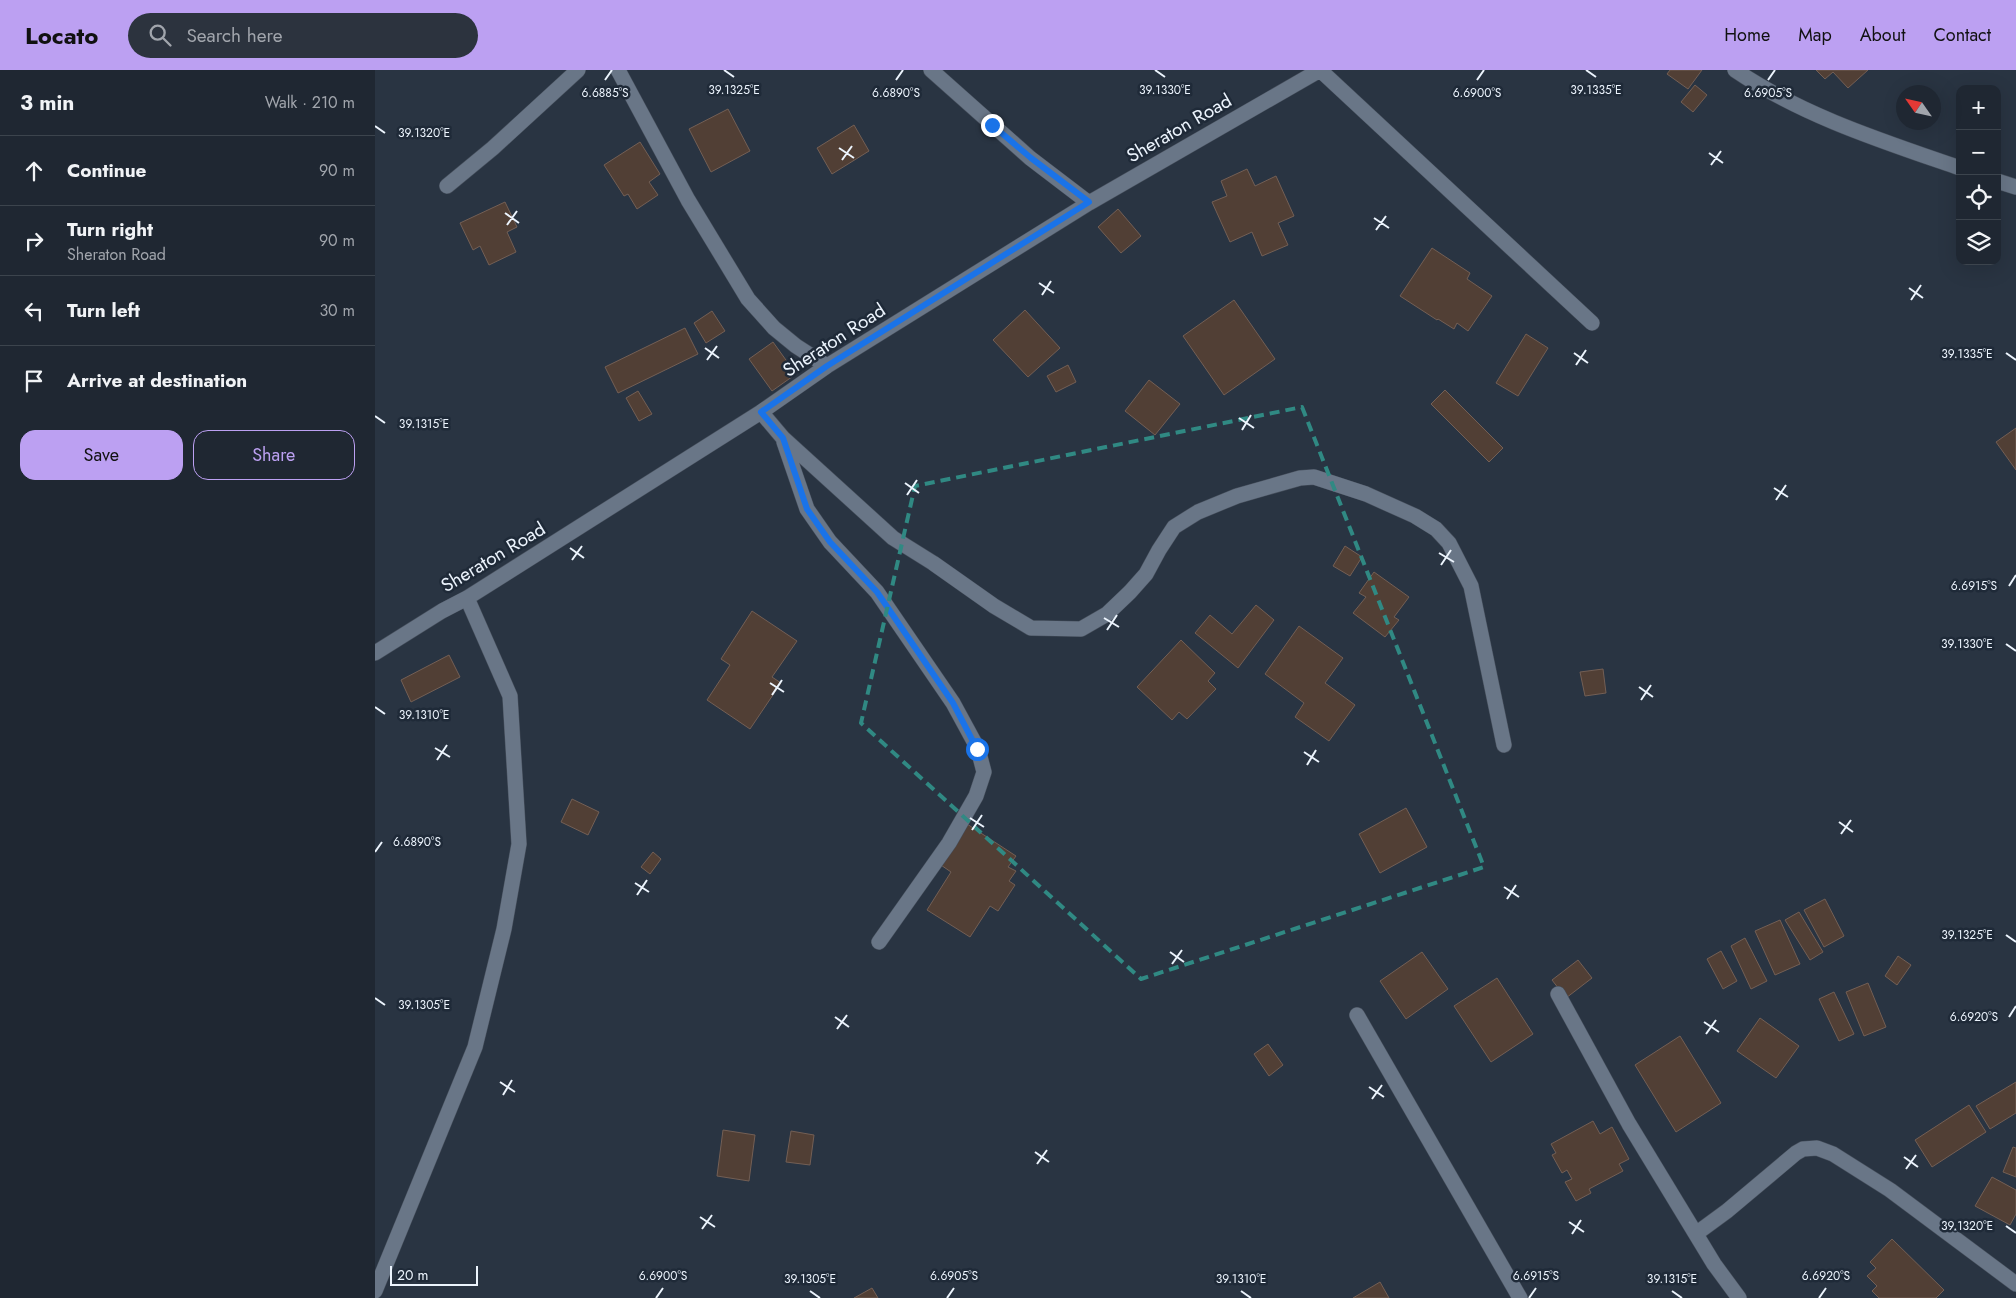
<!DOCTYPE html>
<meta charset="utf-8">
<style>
body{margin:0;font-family:Jost,sans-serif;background:#2c333e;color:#f1f3f6}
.controls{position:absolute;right:15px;top:15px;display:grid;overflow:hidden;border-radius:10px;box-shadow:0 5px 20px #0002}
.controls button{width:45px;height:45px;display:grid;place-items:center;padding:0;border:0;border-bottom:1px solid #3c444d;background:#1f2732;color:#f1f3f6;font:25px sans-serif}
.compass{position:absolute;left:1521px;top:15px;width:45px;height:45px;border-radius:50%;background:#1f2732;box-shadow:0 5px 20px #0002;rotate:304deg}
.scale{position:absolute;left:15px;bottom:12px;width:88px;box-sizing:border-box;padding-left:5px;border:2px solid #ecf4fd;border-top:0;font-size:14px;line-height:18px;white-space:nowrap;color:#ecf4fd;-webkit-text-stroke:4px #1f2a38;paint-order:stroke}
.stop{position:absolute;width:15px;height:15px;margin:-11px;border:4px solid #1a73e8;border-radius:50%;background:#fff}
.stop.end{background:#1a73e8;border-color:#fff;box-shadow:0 1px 5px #0008}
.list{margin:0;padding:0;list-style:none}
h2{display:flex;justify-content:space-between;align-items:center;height:65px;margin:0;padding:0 20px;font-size:21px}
h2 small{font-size:16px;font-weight:400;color:#a1a5ac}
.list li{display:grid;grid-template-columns:32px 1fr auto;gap:15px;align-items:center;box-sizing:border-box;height:70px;padding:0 20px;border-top:1px solid #3c444d}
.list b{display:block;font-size:19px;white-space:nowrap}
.list p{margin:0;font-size:16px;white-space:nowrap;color:#a1a5ac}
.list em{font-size:16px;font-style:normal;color:#a1a5ac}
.actions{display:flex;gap:10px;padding:15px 20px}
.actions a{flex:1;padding:11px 0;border:1px solid #bca0f2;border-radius:15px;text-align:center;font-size:18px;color:#bca0f2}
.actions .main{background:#bca0f2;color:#111}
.icon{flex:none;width:28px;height:28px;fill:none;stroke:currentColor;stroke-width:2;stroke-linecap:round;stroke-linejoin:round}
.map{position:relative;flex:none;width:1641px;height:1228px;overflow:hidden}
header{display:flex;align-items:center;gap:30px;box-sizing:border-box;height:70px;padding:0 25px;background:#bca0f2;color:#111}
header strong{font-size:24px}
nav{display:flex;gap:28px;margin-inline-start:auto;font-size:18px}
.search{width:350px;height:45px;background:#2c333e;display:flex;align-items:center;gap:12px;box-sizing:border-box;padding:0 18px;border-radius:28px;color:#a1a5ac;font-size:19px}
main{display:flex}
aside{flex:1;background:#1f2732}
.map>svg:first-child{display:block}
.building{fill:#513f35;stroke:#735f55}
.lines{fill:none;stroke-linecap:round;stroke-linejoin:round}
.minor-casing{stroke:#464f5c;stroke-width:16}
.minor{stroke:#697687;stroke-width:15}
.route{stroke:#1a73e8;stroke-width:6}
.marked{fill:none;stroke:#308983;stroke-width:4;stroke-dasharray:10 6;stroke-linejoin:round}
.ticks{fill:none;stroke:#ecf4fd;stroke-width:2}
.labels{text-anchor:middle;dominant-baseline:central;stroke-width:5;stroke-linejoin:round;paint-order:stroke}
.street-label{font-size:19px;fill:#ecf4fd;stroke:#1f2a38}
.ticks-label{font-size:12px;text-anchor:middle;fill:#ecf4fd;stroke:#1f2a38;stroke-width:5;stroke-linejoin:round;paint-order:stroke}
</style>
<header>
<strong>Locato</strong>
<div class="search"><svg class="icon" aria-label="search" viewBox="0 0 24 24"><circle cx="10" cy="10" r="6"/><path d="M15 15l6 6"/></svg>Search here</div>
<nav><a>Home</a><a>Map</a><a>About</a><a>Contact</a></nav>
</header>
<main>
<aside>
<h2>3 min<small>Walk · 210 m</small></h2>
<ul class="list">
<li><svg class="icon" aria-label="ahead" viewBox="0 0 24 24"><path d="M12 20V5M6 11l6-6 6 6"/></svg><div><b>Continue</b></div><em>90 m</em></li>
<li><svg class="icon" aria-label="right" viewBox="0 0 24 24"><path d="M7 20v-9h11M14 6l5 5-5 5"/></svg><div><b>Turn right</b><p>Sheraton Road</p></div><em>90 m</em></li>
<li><svg class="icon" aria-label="left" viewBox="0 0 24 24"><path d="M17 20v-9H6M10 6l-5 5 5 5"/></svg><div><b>Turn left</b></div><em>30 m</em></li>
<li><svg class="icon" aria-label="arrive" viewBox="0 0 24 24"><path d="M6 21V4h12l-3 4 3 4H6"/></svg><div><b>Arrive at destination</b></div></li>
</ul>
<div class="actions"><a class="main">Save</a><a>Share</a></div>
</aside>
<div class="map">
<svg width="1641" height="1228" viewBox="0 0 1641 1228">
<rect width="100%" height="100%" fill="#293442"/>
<path class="building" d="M1295,0H1327L1313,19L1292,4Z
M1441,0H1493L1473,18L1458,2L1450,9Z
M1320,15L1332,25L1318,42L1306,32Z
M353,39L375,81L336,102L314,59Z
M479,55L494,81L457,104L442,78Z
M265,72L285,104L274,112L283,125L262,139L253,124L249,126L229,95Z
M872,99L880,116L901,106L919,146L903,153L913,175L887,186L877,162L855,172L837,132L852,126L846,111Z
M130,132L142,157L132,162L141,182L114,195L105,176L98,180L85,153Z
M743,139L766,166L746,183L723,157Z
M1057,178L1095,203L1092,209L1117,226L1093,261L1082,253L1079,259L1063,249L1062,250L1025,226Z
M859,230L900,289L849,325L808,266Z
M650,240L685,278L653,307L618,270Z
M337,241L350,261L331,273L319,253Z
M310,258L323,284L243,323L230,297Z
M1151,264L1173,278L1143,326L1121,313Z
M398,272L421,304L397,321L374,289Z
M693,295L701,312L681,322L672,306Z
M774,310L805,334L780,365L750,341Z
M1070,320L1128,378L1114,392L1056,334Z
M263,321L277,344L264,351L251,328Z
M1641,358V400L1621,372Z
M970,476L987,487L975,506L958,496Z
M999,502L1034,527L1019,547L1024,550L1010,567L978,543L991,527L984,523Z
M881,535L899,550L863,598L820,563L835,545L857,564Z
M377,541L422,571L397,607L406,613L375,659L332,630L355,595L346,589Z
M924,556L968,588L950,613L980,635L954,671L920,647L929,633L890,604Z
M806,570L840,603L833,611L841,619L812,649L804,642L797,650L762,617Z
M74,585L85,607L36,632L26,610Z
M1228,599L1231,623L1210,626L1205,602Z
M197,729L224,742L213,765L186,752Z
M1031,738L1052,777L1005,803L984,764Z
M589,752L641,786L633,797L641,801L634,811L640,815L623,841L615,836L595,867L552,840L576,802L563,793Z
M278,782L286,789L275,804L266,797Z
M1450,829L1469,866L1449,877L1429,840Z
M1424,842L1448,882L1435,890L1410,850Z
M1405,850L1425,894L1400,905L1380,861Z
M1370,868L1392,911L1376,919L1356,876Z
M1346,881L1362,911L1348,919L1332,889Z
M1047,882L1073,919L1031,949L1005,911Z
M1523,886L1536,895L1522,915L1510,906Z
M1203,890L1217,908L1191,928L1177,910Z
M1122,908L1158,964L1116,992L1079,936Z
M1493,913L1511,957L1489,966L1471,922Z
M1459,922L1479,964L1464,971L1444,929Z
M1385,948L1424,976L1401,1008L1362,981Z
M1305,966L1346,1033L1301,1062L1260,995Z
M893,974L908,995L894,1006L879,984Z
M1641,1012V1043L1615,1059L1601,1036Z
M1594,1035L1611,1062L1557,1097L1540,1070Z
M1218,1051L1225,1064L1237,1057L1254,1089L1244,1094L1248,1101L1214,1119L1216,1123L1201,1131L1190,1112L1197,1109L1192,1100L1187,1103L1177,1085L1181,1083L1176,1074Z
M348,1060L380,1065L374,1111L342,1106Z
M416,1061L439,1065L435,1095L411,1092Z
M1638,1077L1641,1078V1107L1628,1102Z
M1617,1107L1641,1120V1144L1635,1155L1600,1136Z
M1517,1169L1569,1220L1561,1228H1504L1497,1221L1502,1216L1492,1206L1501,1198L1495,1192Z
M1005,1212L1014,1228H978Z
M497,1218L503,1228H479Z"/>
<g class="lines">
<defs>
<path id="minor" d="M243,0L313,130L373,229L399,258L421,276L452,296
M556,0L655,88L714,133
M945,0L1217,253
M1360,0C1428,46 1507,71 1585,98
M1622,111L1641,117
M72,116L118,78L203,0
M386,342L408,368L518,468L558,493L619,536L656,558L706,559L732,544L755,522L771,504L784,480L799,457L823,442L862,426L925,408L939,407L991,424L1040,446L1061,459L1074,473L1096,516L1129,675
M409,372L432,439L455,472L502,522L578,633L603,679L609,702L601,726L574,773L504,872
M0,583L67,541L92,528L386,342L452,296L714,133L945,0
M1183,924L1254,1054L1339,1194L1364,1228
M982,945L1145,1228
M1322,1163L1352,1141L1421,1083L1428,1079L1442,1078L1458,1084L1515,1120L1641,1214
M0,1221L100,977L129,859L144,774L135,626L92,528"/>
</defs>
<use href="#minor" class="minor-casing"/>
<use href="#minor" class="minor"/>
</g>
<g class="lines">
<path class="route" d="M602,679L578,633L502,522L455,472L432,439L408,368L386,342L452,296L714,132L656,88L617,55"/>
</g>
<path class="marked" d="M927,337L1109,797L766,909L486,653L540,416Z"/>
<path class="ticks" d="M349,0L359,7M780,0L790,7M1211,0L1221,7M230,10L237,0M521,10L528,0M1102,10L1109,0M1393,10L1400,0M0,56L10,63M464,78L479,88M1334,83L1348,93M467,90L477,76M1336,95L1346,81M130,143L144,153M999,148L1014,158M132,155L142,141M1001,160L1011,146M664,213L679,223M1534,218L1548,228M667,225L676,211M1536,230L1546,215M330,278L344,288M1199,283L1213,293M1631,283L1641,290M332,290L342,276M1201,295L1211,280M0,346L10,353M864,348L879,358M867,360L876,345M530,413L544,423M1399,418L1413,427M532,425L542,410M1401,430L1411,415M195,478L209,488M1064,483L1079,492M197,490L207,476M1066,495L1076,480M1634,516L1641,505M729,548L744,557M732,560L742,545M1631,574L1641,581M395,613L409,622M1264,617L1278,627M397,625L407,610M1266,630L1276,615M0,637L10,644M60,678L75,687M929,682L944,692M62,690L72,675M932,695L941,680M595,748L609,757M1464,752L1478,762M597,760L607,745M1466,764L1476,750M0,782L7,772M260,813L274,822M1129,817L1144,827M262,825L272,810M1132,829L1141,815M1631,865L1641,872M795,882L809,892M797,894L807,880M0,928L10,935M460,947L474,957M1634,947L1641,936M1329,952L1344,962M462,959L472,945M1331,964L1341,950M125,1012L140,1022M994,1017L1009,1027M128,1025L137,1010M997,1029L1007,1015M660,1082L674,1092M1529,1087L1543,1097M662,1094L672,1080M1531,1099L1541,1085M325,1147L340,1157M1194,1152L1209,1162M1631,1156L1641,1163M327,1159L337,1145M1197,1164L1206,1150M435,1221L445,1228M866,1221L876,1228M1297,1221L1307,1228M281,1228L288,1218M572,1228L579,1218M1154,1228L1161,1218M1444,1228L1451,1218"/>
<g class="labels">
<g class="street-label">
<text transform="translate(804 58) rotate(-30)">Sheraton Road</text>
<text transform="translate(459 270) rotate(-33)">Sheraton Road</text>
<text transform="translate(118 487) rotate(-31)">Sheraton Road</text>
</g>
</g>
<g class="ticks-label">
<text x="359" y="24">39.1325°E</text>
<text x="1221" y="24">39.1335°E</text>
<text x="790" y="24">39.1330°E</text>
<text x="230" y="27">6.6885°S</text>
<text x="521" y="27">6.6890°S</text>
<text x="1102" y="27">6.6900°S</text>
<text x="1393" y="27">6.6905°S</text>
<text x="49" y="67">39.1320°E</text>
<text x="1592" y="288">39.1335°E</text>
<text x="49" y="358">39.1315°E</text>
<text x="1599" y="520">6.6915°S</text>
<text x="1592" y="578">39.1330°E</text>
<text x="49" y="649">39.1310°E</text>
<text x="42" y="776">6.6890°S</text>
<text x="1592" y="869">39.1325°E</text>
<text x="49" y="939">39.1305°E</text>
<text x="1599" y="951">6.6920°S</text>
<text x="1592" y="1160">39.1320°E</text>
<text x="288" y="1210">6.6900°S</text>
<text x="579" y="1210">6.6905°S</text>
<text x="1161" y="1210">6.6915°S</text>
<text x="1451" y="1210">6.6920°S</text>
<text x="435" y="1213">39.1305°E</text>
<text x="866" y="1213">39.1310°E</text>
<text x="1297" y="1213">39.1315°E</text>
</g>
</svg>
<div class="controls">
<button>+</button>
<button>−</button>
<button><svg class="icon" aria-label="locate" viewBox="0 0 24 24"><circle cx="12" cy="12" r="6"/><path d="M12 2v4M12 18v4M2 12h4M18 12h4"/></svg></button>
<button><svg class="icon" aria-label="layers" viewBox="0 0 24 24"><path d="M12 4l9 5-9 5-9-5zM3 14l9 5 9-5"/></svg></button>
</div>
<svg class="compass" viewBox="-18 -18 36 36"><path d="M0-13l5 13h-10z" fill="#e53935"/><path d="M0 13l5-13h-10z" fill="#a1a5ac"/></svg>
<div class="scale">20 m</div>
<div class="stop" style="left:602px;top:679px"></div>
<div class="stop end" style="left:617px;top:55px"></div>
</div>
</main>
